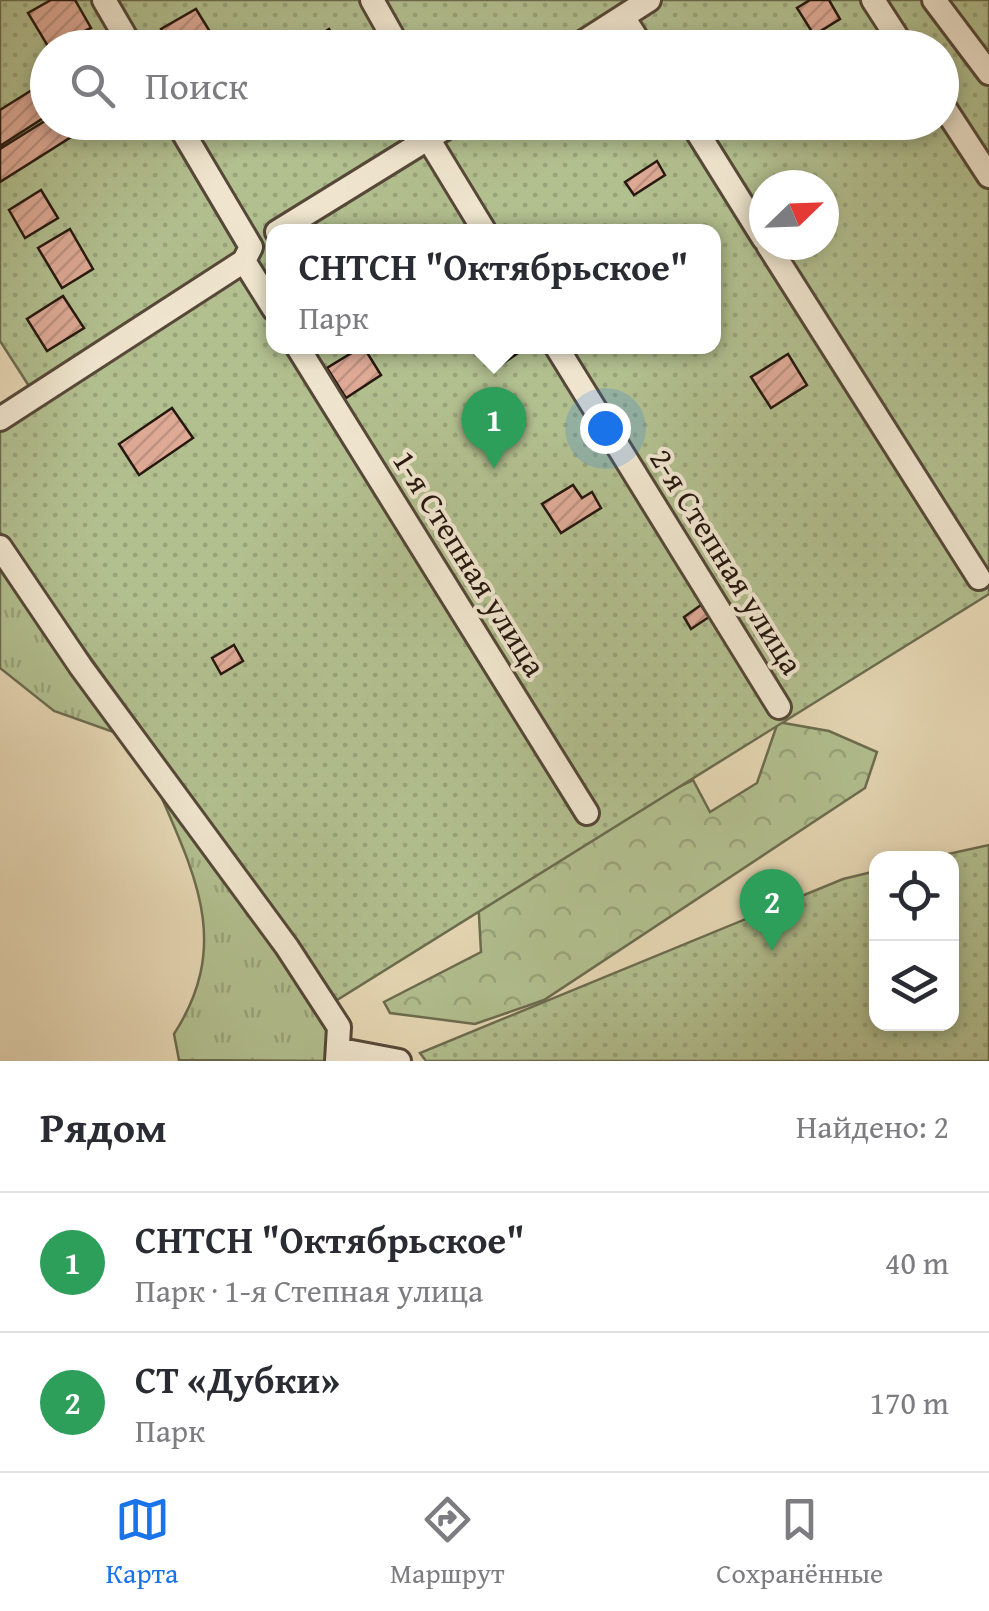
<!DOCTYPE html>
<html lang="ru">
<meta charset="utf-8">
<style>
body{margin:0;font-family:"Gentium Book Plus",serif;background:#f7f7f7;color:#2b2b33}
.controls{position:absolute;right:30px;bottom:30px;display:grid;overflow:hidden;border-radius:20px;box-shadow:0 5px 15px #0003}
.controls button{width:90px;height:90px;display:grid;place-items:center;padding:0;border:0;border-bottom:2px solid #e1e1e2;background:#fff;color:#2b2b33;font:50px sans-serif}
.compass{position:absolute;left:749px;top:170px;width:90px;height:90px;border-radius:50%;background:#fff;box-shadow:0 5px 15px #0003;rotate:67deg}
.you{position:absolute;left:605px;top:428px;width:35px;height:35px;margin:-25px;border:8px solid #fff;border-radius:50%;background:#1a73e8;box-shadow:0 0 0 15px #1a73e833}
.badge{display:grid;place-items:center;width:65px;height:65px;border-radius:50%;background:#1a73e8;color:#fff;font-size:32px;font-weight:700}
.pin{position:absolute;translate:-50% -82px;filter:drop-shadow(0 2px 5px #0008)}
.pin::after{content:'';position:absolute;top:52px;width:35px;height:30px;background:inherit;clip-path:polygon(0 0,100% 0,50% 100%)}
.popup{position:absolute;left:266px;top:224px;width:455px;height:130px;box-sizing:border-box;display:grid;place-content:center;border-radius:20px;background:#fff;filter:drop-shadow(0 2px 8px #0005);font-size:32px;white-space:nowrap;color:#7c7c81}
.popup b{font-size:38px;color:#2b2b33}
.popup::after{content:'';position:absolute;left:50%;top:100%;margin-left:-20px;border:20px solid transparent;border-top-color:#fff}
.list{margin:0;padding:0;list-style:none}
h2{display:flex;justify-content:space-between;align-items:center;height:130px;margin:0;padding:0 40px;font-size:42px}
h2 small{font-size:32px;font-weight:400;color:#7c7c81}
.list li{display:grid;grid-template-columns:65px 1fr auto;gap:30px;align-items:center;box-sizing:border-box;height:140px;padding:0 40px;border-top:2px solid #e1e1e2}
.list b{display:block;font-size:38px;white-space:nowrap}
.list p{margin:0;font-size:32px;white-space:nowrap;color:#7c7c81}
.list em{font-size:32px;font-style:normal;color:#7c7c81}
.icon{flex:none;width:55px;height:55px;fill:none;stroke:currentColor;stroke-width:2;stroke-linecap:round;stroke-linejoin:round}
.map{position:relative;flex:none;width:989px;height:1061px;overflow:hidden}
.search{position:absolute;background:#fff;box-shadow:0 5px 15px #0003;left:30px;right:30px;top:30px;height:110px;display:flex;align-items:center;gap:25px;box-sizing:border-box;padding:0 35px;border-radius:55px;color:#7c7c81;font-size:38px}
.sheet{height:410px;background:#fff}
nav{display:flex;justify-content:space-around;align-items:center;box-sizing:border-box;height:140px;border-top:2px solid #e1e1e2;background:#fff;font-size:28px;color:#7c7c81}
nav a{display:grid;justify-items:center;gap:5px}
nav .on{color:#1a73e8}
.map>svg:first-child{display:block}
.grass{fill:url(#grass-tufts);stroke:#6c6c4f;stroke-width:2.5}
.forest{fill:url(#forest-crowns);stroke:#6c6c4f;stroke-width:2.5}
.garden{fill:url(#garden-dots);stroke:#6c6c4f;stroke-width:2.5;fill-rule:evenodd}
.building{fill:url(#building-hatch);stroke:#26180f;stroke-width:2.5}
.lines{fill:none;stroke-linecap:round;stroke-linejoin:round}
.street-casing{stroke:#564838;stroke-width:28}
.street{stroke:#efe5ce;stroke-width:22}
.labels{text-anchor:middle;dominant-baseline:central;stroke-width:8;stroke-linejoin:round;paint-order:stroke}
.street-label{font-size:32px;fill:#26180f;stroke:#efe5ce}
</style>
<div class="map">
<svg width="989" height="1061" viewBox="0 0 989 1061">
<defs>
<pattern id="grass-tufts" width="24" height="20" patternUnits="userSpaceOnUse" patternTransform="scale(2.5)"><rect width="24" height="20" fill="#b2bf8f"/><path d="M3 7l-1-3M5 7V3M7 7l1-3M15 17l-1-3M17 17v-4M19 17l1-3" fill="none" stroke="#99a37a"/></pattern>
<pattern id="forest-crowns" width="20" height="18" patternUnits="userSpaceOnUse" patternTransform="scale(2.5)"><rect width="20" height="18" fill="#b2bf8f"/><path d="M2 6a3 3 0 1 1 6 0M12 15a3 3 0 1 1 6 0" fill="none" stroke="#99a37a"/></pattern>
<pattern id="garden-dots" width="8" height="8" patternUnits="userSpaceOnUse" patternTransform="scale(2.5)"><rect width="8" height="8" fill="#b2bf8f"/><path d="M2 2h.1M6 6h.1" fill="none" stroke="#99a37a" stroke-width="1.8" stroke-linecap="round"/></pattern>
<pattern id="building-hatch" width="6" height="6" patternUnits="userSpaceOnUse" patternTransform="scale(2.5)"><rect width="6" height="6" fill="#deaa96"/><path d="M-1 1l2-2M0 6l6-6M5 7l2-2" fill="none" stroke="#be9280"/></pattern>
</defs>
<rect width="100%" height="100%" fill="#e6d7b4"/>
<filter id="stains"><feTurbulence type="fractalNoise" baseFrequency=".002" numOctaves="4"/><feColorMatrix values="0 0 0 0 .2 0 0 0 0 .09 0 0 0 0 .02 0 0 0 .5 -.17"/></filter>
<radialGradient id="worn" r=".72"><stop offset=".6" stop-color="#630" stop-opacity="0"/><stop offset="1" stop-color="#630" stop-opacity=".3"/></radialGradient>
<path class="grass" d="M0,563L119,734L54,711L0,668Z
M157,787L282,953L330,1030L329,1061L179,1060L174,1034C232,944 195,875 157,787Z"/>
<path class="forest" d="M778,722L829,731L877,752L865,788L544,1000L475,1024L390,1013L384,1002L481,952L478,897L585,832L693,780L710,812L757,783Z"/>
<path class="garden" d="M0,0H989V594L337,1000L0,532V407L29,386L0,341ZM48,48H942V122H48ZM764,185H824V245H764ZM274,232H714V346H274Z
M989,845V1061H426L420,1053L843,879L876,871V1024H952V858H930Z"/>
<path class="building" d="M51,0H75L91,28L49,48L28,13Z
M810,0H829L840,19L814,35L797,8Z
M196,9L217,43L209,48H172L161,29Z
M329,29L341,48H299Z
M48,80V115L0,146V110Z
M48,119V122H85L87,127L0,182V149Z
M657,161L665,175L634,195L625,182Z
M41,190L58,218L25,238L9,210Z
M70,229L93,269L62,288L38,248Z
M63,296L84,328L47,351L27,319Z
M363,346L381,375L346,398L327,368Z
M479,346H523L525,348L495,369Z
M788,354L807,385L771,408L751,377Z
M172,408L193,438L139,475L119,444Z
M573,485L582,498L592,492L601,508L561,533L542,504Z
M701,605L709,617L691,629L684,617Z
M234,645L243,661L221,674L212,658Z"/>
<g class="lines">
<defs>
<path id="street" d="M104,0L132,48
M372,0L399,48
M873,0L904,48
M934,0L989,73
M623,17L643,48
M574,48L649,0
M942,104L989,176
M177,122L251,247
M691,122L764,239
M429,140L485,232
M277,232L455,122
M768,245L979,578
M244,261L274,309
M297,346L587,813
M556,346L779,707
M0,419L244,261L251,247
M0,547L81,667L287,947L339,1027L337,1061
M341,1050L399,1061"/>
</defs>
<use href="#street" class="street-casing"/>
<use href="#street" class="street"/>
</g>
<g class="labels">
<g class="street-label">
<text transform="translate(727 561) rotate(58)">2-я Степная улица</text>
<text transform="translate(470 563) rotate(58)">1-я Степная улица</text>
</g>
</g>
<rect width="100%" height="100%" filter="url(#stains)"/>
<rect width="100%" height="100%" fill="url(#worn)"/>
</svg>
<div class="controls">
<button><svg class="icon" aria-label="locate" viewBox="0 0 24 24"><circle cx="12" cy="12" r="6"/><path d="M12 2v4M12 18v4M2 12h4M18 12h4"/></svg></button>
<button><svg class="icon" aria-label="layers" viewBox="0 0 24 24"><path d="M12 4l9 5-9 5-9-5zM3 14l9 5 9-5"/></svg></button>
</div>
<svg class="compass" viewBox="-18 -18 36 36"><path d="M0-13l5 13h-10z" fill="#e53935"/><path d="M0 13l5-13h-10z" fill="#7c7c81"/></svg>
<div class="you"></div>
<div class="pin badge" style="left:494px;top:469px;background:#2e9e5b">1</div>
<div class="popup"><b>СНТСН &quot;Октябрьское&quot;</b>Парк</div>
<div class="pin badge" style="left:772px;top:951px;background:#2e9e5b">2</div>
<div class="search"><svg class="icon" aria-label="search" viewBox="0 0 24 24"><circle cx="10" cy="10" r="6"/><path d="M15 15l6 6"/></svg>Поиск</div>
</div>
<section class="sheet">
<h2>Рядом<small>Найдено: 2</small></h2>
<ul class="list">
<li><span class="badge" style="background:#2e9e5b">1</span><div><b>СНТСН &quot;Октябрьское&quot;</b><p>Парк · 1-я Степная улица</p></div><em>40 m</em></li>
<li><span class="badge" style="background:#2e9e5b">2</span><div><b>СТ «Дубки»</b><p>Парк</p></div><em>170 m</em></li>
</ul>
</section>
<nav>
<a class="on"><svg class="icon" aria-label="map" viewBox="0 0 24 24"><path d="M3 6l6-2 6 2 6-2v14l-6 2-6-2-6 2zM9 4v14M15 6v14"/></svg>Карта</a>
<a><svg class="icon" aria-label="directions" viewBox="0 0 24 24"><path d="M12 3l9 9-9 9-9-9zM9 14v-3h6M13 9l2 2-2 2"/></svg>Маршрут</a>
<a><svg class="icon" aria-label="saved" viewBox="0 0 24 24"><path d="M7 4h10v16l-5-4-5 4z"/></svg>Сохранённые</a>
</nav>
